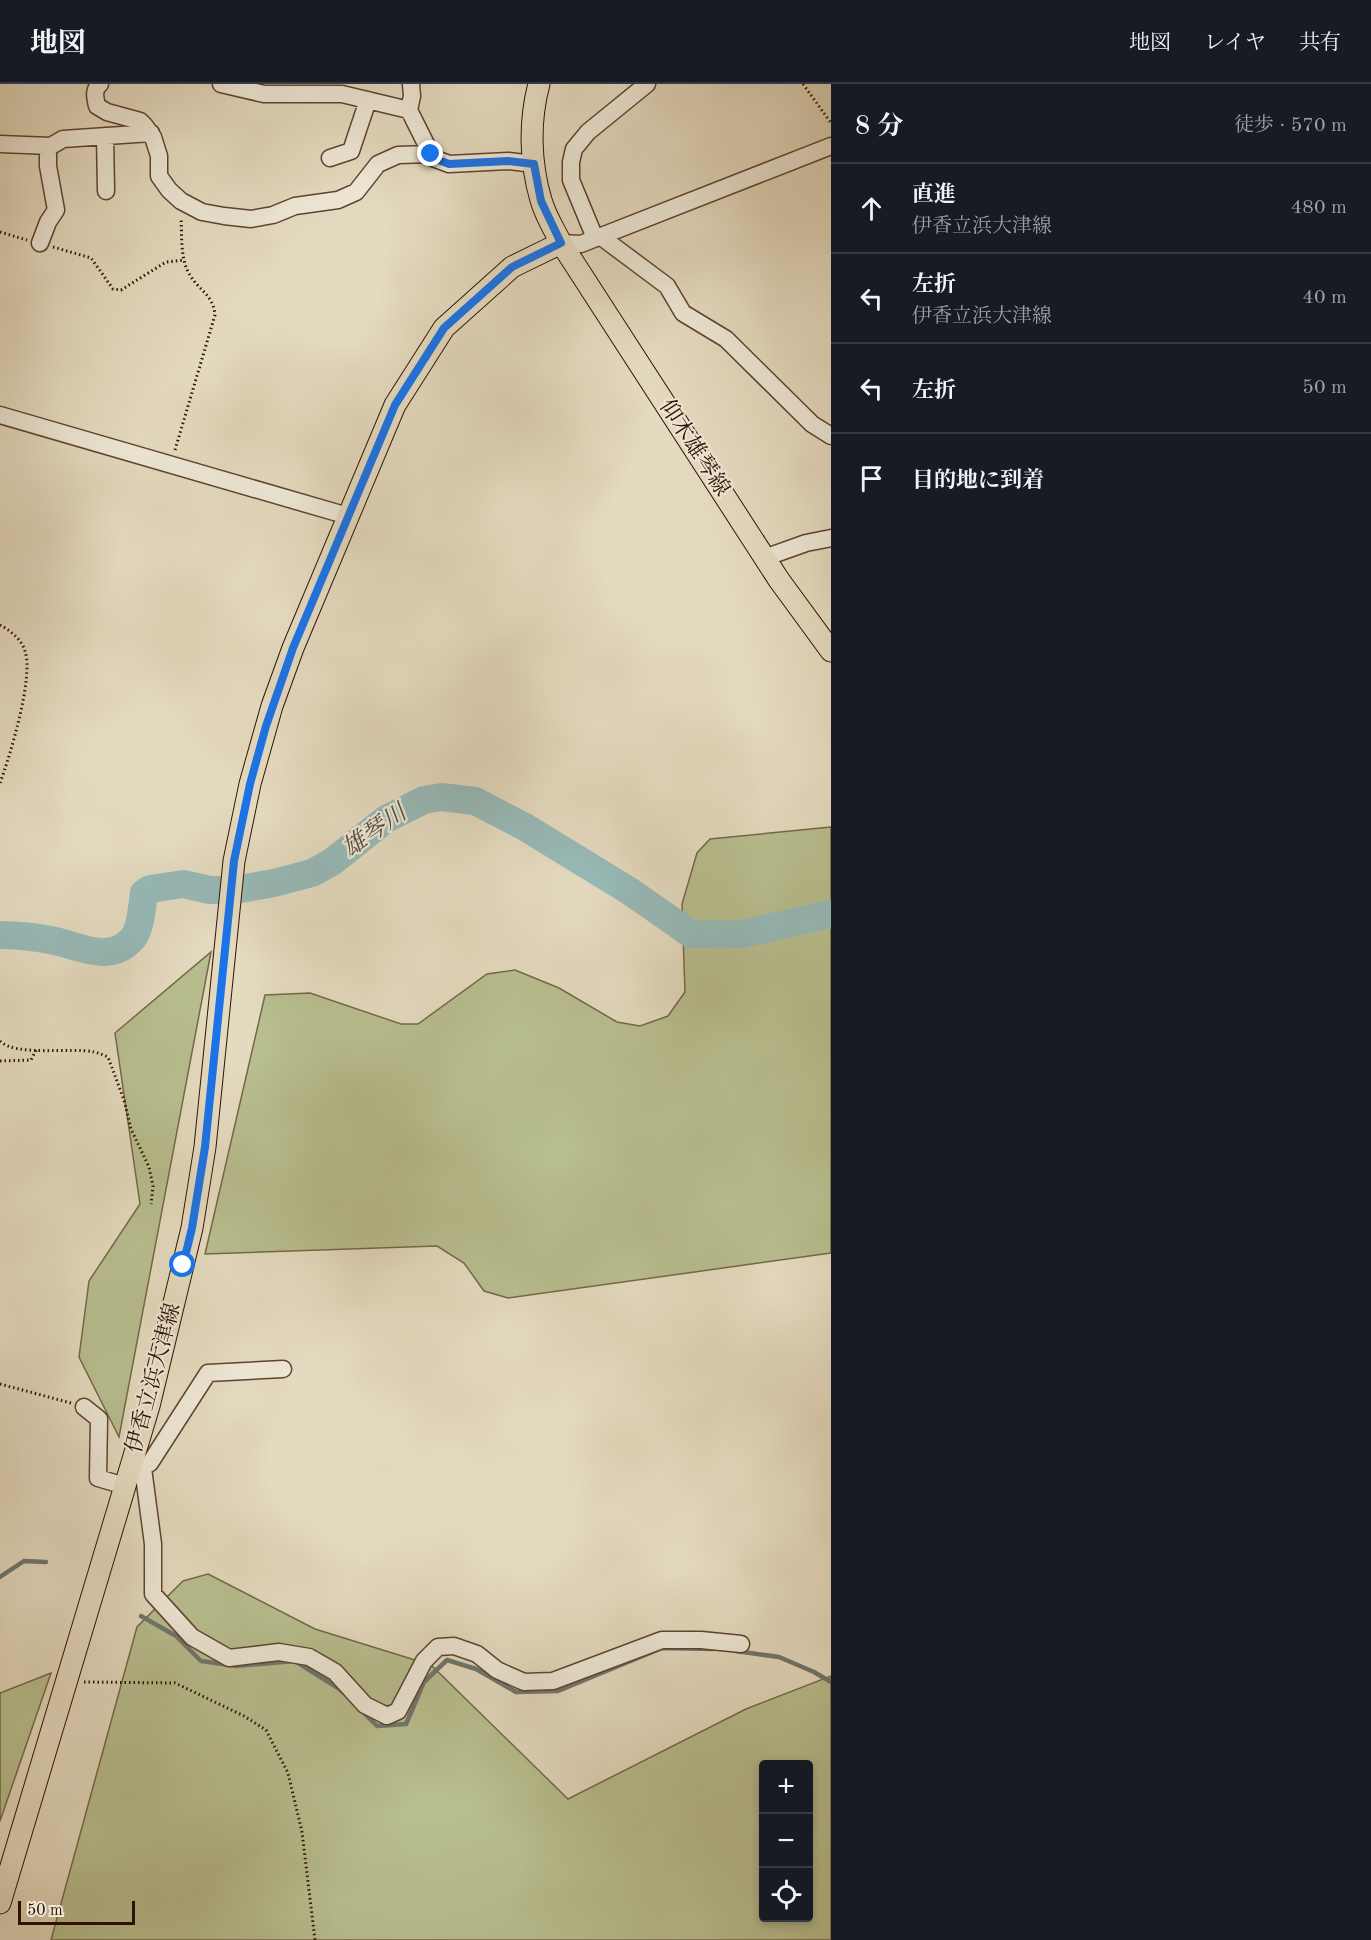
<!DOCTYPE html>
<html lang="ja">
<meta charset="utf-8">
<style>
body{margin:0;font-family:"Old Standard TT","Noto Serif JP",serif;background:#20242c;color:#f1f3f6}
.controls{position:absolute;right:18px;bottom:18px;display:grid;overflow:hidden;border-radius:6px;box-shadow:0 3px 9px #0003}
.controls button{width:54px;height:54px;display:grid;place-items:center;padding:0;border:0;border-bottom:2px solid #363941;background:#171b24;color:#f1f3f6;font:30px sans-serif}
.scale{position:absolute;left:18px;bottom:15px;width:117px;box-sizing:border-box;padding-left:6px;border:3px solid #311100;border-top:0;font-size:16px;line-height:21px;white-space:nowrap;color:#311100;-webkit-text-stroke:4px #ede7d5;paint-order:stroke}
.stop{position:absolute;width:18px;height:18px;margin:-14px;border:4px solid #1a73e8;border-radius:50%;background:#fff}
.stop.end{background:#1a73e8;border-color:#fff;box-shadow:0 2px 6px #0008}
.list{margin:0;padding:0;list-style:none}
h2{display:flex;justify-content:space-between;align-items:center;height:78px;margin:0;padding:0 24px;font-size:26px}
h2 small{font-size:20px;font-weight:400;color:#9ea1a6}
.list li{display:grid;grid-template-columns:39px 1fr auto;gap:18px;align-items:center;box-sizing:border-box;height:90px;padding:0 24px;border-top:2px solid #363941}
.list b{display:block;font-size:22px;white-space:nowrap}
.list p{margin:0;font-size:20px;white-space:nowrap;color:#9ea1a6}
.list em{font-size:20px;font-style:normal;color:#9ea1a6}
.icon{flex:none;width:33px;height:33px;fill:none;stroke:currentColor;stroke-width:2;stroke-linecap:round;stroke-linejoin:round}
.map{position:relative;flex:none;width:831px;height:1856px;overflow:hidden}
header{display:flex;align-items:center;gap:36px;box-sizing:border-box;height:84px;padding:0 30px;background:#171b24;border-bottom:2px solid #363941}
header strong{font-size:28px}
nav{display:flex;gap:33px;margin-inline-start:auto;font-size:21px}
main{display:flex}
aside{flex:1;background:#171b24}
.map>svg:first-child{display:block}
.green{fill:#b8be8f;stroke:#746848;stroke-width:1.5;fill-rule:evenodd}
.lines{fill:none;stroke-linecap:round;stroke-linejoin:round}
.stream{stroke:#6e766e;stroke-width:4.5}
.river{stroke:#97bab8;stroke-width:28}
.minor-casing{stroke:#5e4330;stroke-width:19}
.major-casing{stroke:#311100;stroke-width:23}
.path{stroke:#311100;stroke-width:3;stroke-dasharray:1.5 3;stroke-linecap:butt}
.minor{stroke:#ede7d5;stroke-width:16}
.major{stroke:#e4dabf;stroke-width:21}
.route{stroke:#1a73e8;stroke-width:8}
.labels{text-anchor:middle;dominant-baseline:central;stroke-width:4.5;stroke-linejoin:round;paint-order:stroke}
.street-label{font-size:22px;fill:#311100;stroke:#ede7d5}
.water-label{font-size:24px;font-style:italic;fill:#554c40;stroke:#ede7d5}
</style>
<header>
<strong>地図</strong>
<nav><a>地図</a><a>レイヤ</a><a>共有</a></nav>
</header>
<main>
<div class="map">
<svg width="831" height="1856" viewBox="0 0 831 1856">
<rect width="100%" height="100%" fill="#e4dabf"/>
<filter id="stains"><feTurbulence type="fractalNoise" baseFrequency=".00333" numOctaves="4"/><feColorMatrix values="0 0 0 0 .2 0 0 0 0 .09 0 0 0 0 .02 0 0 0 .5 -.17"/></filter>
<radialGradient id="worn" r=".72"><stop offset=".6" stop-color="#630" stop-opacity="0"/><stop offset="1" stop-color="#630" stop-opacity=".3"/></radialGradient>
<path class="green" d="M831,743V1169L508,1214L484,1207L464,1179L437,1162L205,1170L265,911L310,909L401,940H418L487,890L515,886L559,904L617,938L640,942L668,932L685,908L682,820L697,769L710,755Z
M211,868L119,1353L79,1273L89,1197L140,1120L115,949Z
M208,1490L315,1545L431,1581L568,1715L746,1625L831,1592V1856H51L137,1543L183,1497ZM764,1680H808V1834H764Z
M51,1589L0,1737V1609Z"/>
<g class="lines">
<path class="stream" d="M0,1493L24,1477L46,1478
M141,1532L176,1552L201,1577L237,1582L295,1577L338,1604L344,1609
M736,1567L779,1573L814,1588L831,1598
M363,1628L377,1642L406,1640L424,1598L447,1576L476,1585L516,1608L558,1607L662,1564L713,1565"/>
<path class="river" d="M0,851C19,851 36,853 55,857C82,863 111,880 133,854C141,844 142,822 144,809L150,805L183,800L210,806H235L274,799L312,789L332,778L386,735L424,716L442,713L475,717L525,743L631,808L691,850H741L831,830"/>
<defs>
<path id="minor" d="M100,0C93,6 95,13 97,22L107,28L140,37L145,42L153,53L159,72V92L169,106L181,117L202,128L224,132L251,135L273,131L295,122L338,116L356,108L378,80L398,71L431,70
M221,0L264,10H342L409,26L433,74L449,80L508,77L534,80
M409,26L412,12L411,0
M105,52L106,107
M0,60L51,62L63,55L151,49
M330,74L351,67L368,16
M600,152L667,202L683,229L726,255L812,340L831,352
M595,154L571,96V78L574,65L588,48L647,0
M40,159L48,138L56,126L48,82V62
M561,159L581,160L831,62
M0,331L348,432
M764,474L806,459L831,454
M84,1323L99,1335L98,1394L125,1402
M143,1384L153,1460V1510L192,1553L229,1574L279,1568L309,1573L335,1588L365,1621L387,1632L398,1627L424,1577L438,1563L454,1562L477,1570L497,1586L524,1598L553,1597L662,1556H701L741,1560
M134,1390L150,1379L208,1289L283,1285"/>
<path id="major" d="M539,0C529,37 530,79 541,116C545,131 554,145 561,159L779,496L831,567
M0,1819L149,1322L192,1144L205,1063L234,777L250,700L272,622L293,564L395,321L444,244L512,183L561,159"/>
</defs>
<use href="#minor" class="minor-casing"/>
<use href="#major" class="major-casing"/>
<path class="path" d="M803,0L831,39
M0,148L27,156
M53,163L91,174L113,205L121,206L166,178L184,176
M175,366L215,231C213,210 199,207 190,191C180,176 182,151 181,134
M0,541C10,546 22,556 25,567C34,593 10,672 0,699
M0,957C16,973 71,963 94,968C99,969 103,971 108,973L124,1016L131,1045L149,1083L153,1102L151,1120
M0,977L31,976L36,966
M0,1300L71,1319
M84,1598L175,1599L244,1632L266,1646L288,1689L302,1748L315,1856"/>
<use href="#minor" class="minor"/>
<use href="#major" class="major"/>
</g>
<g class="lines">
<path class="route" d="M183,1181L192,1144L205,1063L234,777L250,700L266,642L293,564L395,321L444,244L512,183L561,159L541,117L534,80L508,77L449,80L433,74L431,70"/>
</g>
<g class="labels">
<g class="street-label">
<text transform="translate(694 364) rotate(57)">仰木雄琴線</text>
<text transform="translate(154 1294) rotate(-75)">伊香立浜大津線</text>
</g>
<g class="water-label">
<text transform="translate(375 748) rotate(-35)">雄琴川</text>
</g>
</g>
<rect width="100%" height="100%" filter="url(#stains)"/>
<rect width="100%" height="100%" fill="url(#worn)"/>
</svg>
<div class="controls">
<button>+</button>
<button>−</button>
<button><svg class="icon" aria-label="locate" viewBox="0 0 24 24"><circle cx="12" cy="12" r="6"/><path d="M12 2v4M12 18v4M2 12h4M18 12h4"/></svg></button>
</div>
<div class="scale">50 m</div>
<div class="stop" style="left:183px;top:1181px"></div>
<div class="stop end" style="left:431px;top:70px"></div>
</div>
<aside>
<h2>8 分<small>徒歩 · 570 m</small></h2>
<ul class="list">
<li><svg class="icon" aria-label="ahead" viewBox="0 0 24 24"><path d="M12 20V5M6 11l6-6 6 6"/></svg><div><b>直進</b><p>伊香立浜大津線</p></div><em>480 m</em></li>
<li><svg class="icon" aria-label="left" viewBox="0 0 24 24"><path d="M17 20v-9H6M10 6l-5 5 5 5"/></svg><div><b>左折</b><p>伊香立浜大津線</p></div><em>40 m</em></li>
<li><svg class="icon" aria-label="left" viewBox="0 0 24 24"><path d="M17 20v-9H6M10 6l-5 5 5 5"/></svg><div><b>左折</b></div><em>50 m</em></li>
<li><svg class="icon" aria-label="arrive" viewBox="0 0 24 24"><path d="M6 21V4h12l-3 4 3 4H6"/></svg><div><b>目的地に到着</b></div></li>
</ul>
</aside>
</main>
